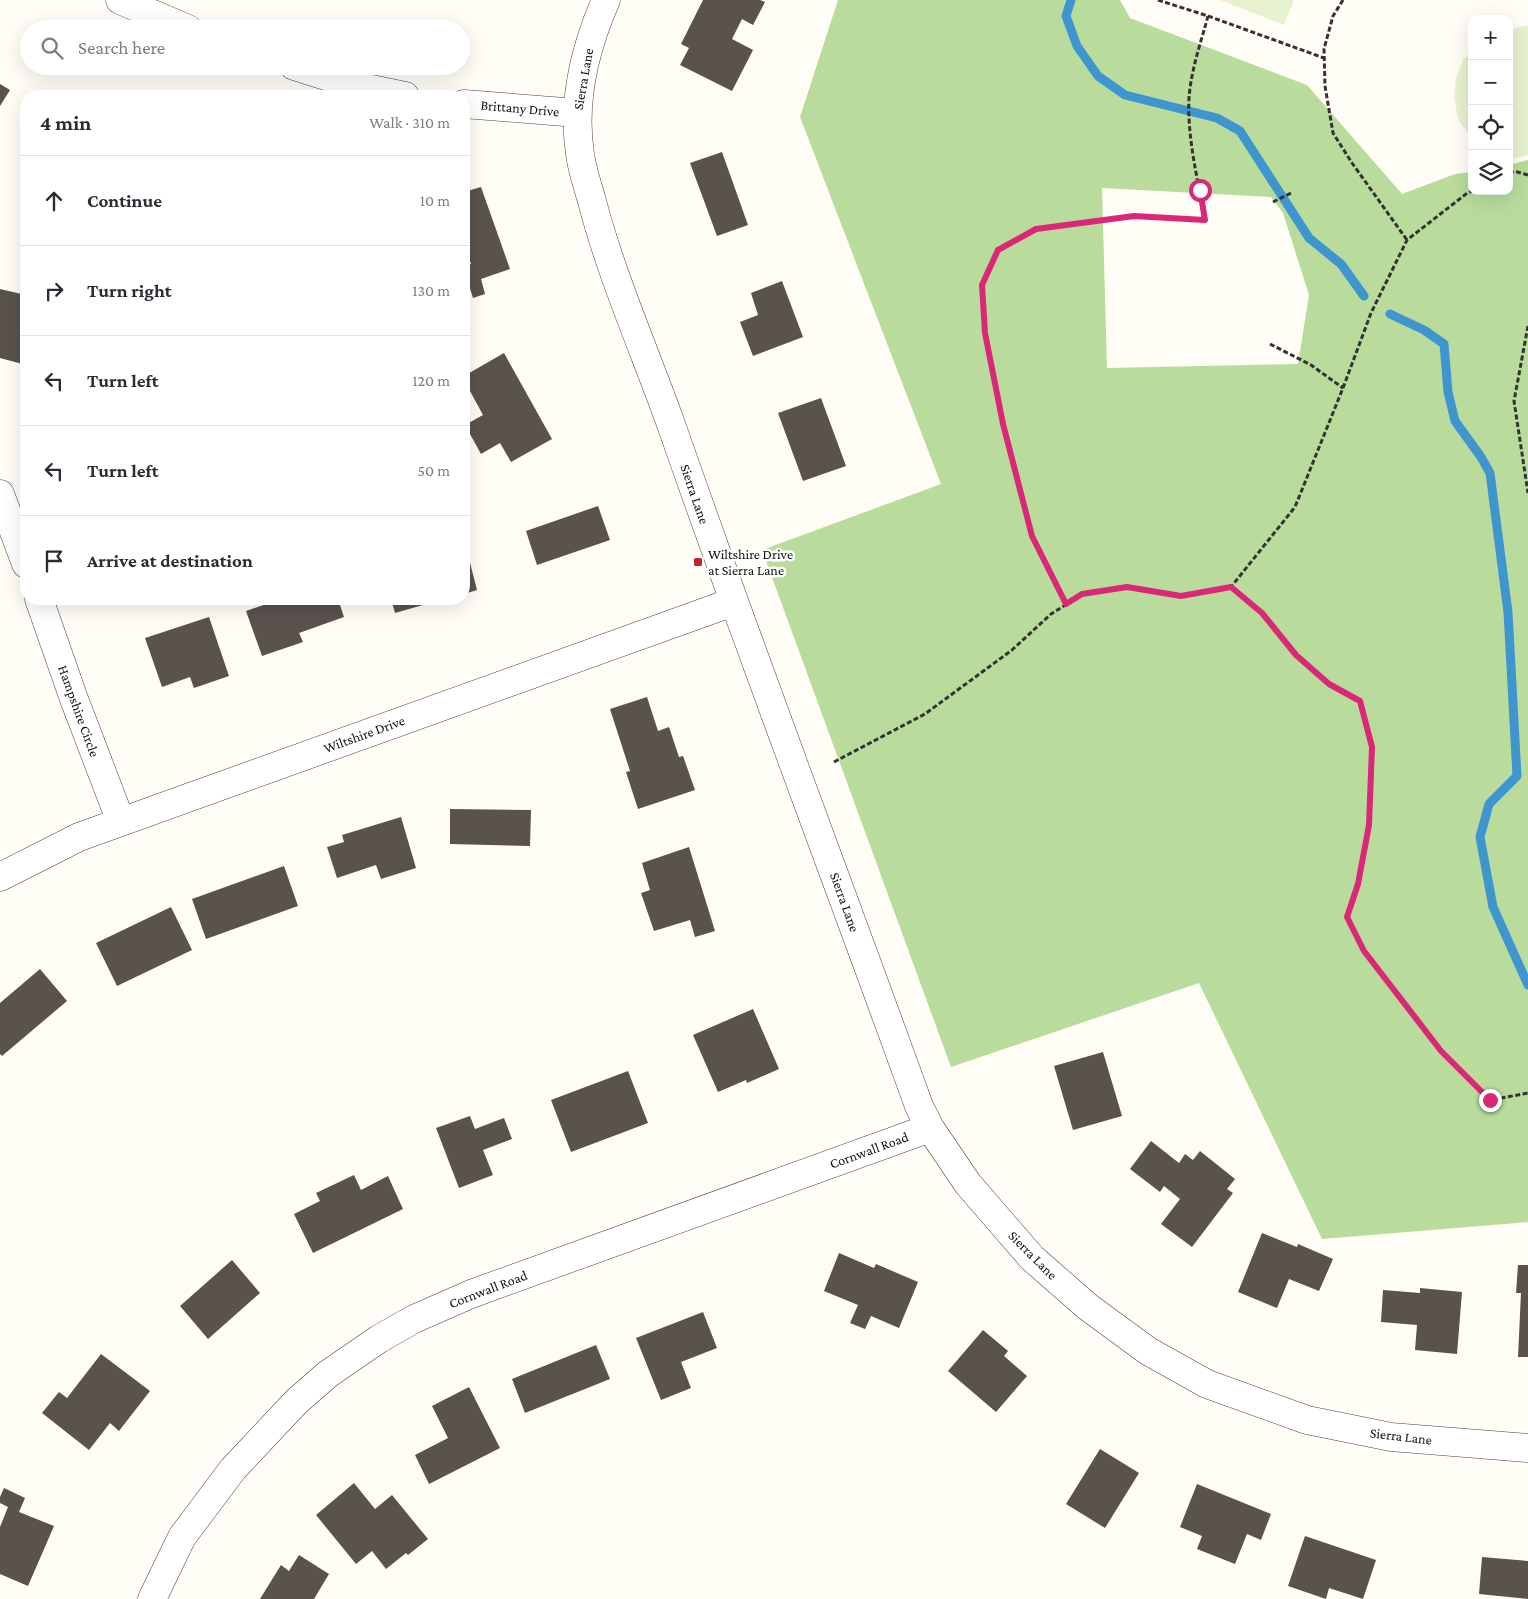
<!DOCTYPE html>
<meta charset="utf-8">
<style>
body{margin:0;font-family:"Crimson Pro",serif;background:#f7f7f7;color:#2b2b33}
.controls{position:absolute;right:15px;top:15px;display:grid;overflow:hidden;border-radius:10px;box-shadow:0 5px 20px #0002}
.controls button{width:45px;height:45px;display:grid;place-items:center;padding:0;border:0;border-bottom:1px solid #e1e1e2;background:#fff;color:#2b2b33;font:25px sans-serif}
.stop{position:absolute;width:15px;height:15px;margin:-11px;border:4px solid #db2777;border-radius:50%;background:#fff}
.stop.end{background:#db2777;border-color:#fff;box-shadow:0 1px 5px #0008}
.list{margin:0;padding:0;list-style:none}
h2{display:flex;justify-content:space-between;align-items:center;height:65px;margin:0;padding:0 20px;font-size:21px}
h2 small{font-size:16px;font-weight:400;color:#7c7c81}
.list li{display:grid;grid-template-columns:32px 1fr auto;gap:15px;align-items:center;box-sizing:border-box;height:90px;padding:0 20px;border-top:1px solid #e1e1e2}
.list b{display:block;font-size:19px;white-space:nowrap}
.list em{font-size:16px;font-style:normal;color:#7c7c81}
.icon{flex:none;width:28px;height:28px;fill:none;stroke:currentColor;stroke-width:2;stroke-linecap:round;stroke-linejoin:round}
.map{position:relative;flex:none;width:1528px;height:1599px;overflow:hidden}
.search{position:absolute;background:#fff;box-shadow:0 5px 20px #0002;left:20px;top:20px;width:450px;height:55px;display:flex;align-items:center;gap:12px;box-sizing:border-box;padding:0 18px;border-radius:28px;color:#7c7c81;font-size:19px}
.panel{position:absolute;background:#fff;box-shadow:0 5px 20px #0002;left:20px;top:90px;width:450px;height:515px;border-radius:20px}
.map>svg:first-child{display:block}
.forest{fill:#b9dc9c;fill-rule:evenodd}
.pitch{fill:#e6f2cf}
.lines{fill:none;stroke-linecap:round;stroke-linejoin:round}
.stream{stroke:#3f96cf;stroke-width:9}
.building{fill:#5a524d}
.street-casing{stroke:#444;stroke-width:29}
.path{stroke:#333;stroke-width:3;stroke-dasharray:5 2.5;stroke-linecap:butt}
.street{stroke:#fff;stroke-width:28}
.route{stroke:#db2777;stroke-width:6}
.poi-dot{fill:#c4262e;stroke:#fff;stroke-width:2}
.labels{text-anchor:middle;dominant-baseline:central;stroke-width:5;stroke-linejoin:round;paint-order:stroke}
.street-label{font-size:14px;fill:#111;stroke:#fff}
.poi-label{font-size:14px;fill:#111;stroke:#fff;text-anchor:start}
</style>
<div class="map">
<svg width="1528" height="1599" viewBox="0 0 1528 1599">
<rect width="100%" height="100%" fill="#fffdf5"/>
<path class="forest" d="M838,0H1120L1130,18L1307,85L1402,194L1455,174L1472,172V191H1509V165L1528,160V1222L1322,1239L1199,983L951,1067L762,550L941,484L800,117ZM1102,188L1271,197L1283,213L1309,295L1298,364L1107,368Z"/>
<path class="pitch" d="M1220,0H1294L1284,25Z
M1528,25V155L1509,159V30Z
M1472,51V139L1458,119L1454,97L1456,78L1463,60Z"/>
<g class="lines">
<path class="stream" d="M1071,0L1066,16L1077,46L1098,76L1125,95L1217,118L1240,131L1309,238L1341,264L1364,296
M1390,314L1424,330L1444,344L1448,392L1455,421L1481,457L1490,473L1508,612L1517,776L1489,804L1480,837L1493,907L1528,985"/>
</g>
<path class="building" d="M703,0H760L765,2L753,25L742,19L732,39L753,50L732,91L680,65L689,48L681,44Z
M0,84L10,90L0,106Z
M722,152L748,225L717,236L690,163Z
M481,187L510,269L481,279L485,294L473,298L464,270V267L471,264L464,244V192Z
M782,281L803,337L753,356L740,322L758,315L751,293Z
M0,289L26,295V365L0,358Z
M504,353L552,439L511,462L500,443L481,454L465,425L483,415L464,380V376Z
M821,398L846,466L803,481L778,413Z
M598,506L610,540L537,565L526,531Z
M468,555L477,590L464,594V556Z
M281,599H338L344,617L299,633L303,642L262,656L246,611Z
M391,599H444L395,613Z
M209,617L229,676L194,688L190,677L162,687L145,638Z
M647,697L658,731L669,727L679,757L683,756L695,790L638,809L626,772L630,771L610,709Z
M450,809L531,810L530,846L450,844Z
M401,817L416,868L381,879L376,865L337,878L327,847L344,842L342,835Z
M689,847L715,931L695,937L690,920L654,931L641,893L650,890L642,863Z
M284,866L298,906L206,939L192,899Z
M171,907L192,950L117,986L96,943Z
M40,969L67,1001L2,1056L0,1054V1003Z
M753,1009L779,1069L747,1083L746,1080L718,1092L693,1035Z
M1103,1052L1122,1116L1073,1130L1054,1066Z
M628,1071L648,1123L571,1152L551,1100Z
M470,1116L475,1129L504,1118L512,1139L483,1150L493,1175L459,1188L436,1128Z
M1151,1141L1179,1163L1185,1154L1193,1160L1200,1151L1235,1179L1227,1189L1233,1193L1192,1247L1161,1224L1180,1199L1164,1186L1160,1192L1130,1169Z
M354,1175L361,1190L388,1176L403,1209L313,1253L294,1214L320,1201L316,1193Z
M1262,1233L1297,1247L1298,1244L1333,1259L1319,1291L1289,1279L1277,1308L1238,1292Z
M839,1253L874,1268L876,1264L918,1282L899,1328L871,1316L865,1329L850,1323L858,1305L824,1291Z
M232,1260L260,1293L208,1339L180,1306Z
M1518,1265H1528V1357H1518L1521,1293H1516Z
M1420,1288L1462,1292L1457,1354L1415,1350L1417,1325L1381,1322L1383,1290L1420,1293Z
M703,1312L717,1348L681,1362L691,1388L661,1400L636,1338Z
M983,1330L1008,1351L1004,1356L1027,1376L996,1412L948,1371Z
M596,1345L610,1379L525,1413L512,1379Z
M101,1354L150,1391L119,1431L110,1423L89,1450L42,1413L59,1392L67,1398Z
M469,1387L500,1448L429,1484L415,1455L448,1438L432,1406Z
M1100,1449L1139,1473L1105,1528L1066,1504Z
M354,1483L375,1509L392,1495L428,1539L408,1555L406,1553L386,1569L372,1551L356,1564L316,1515Z
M1197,1484L1271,1514L1261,1540L1247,1534L1235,1564L1197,1549L1202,1536L1180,1527Z
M4,1488L25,1498L19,1512L54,1526L28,1586L0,1574V1527L8,1507L0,1503V1497Z
M1305,1536L1376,1560L1363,1599L1329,1588L1326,1599L1288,1586Z
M299,1555L329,1574L314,1599H260L281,1565L289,1571Z
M1482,1557L1528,1561V1599L1479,1594Z"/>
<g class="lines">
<defs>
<path id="street" d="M120,0L188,29
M606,0C585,48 572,102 580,154C582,171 589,189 593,205C613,280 646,354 672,427C751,654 837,879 919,1106L930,1128L968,1184L1032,1258L1088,1307L1148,1351L1207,1384L1307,1420L1391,1437L1528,1448
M294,66L357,86L405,96
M464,104L577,113
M0,494L26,564
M39,599L74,699L121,822
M0,877L79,837L733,602
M152,1599L182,1537L233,1469L297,1401L328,1374L379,1339L414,1319L471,1294L930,1128"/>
</defs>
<use href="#street" class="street-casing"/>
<path class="path" d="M1158,0L1208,16L1324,58
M1343,0L1333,16L1324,49L1325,86L1333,133L1352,163L1407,240
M1509,173L1514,171L1528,175
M1273,202L1291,193
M1528,326L1514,401L1528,493
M1270,344L1311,365L1343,388
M1231,587L1262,613L1296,655L1329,684L1359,701L1372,747L1369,825L1358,884L1347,917L1364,951L1441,1051L1491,1100L1528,1093
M1067,604L1032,536L1003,423L985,333L982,285L998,250L1036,229L1135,216L1205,220C1198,180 1187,138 1189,98C1191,70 1201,42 1208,16
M834,762L925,714L1012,650L1051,614L1083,594L1127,587L1181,596L1231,587L1295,507L1343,388L1371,313L1407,240L1466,194L1472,191"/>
<use href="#street" class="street"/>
</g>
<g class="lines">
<path class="route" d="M1200,190L1205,220L1134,216L1036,229L998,250L982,285L985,333L1003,424L1032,536L1066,604L1082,594L1127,587L1181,596L1231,587L1262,613L1296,655L1329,684L1360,701L1372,747L1369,825L1358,884L1347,917L1364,951L1441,1051L1490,1100"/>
</g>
<rect class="poi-dot" x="693" y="557" width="10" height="10" rx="2.5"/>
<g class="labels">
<g class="street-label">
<text transform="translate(583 79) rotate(-80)">Sierra Lane</text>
<text transform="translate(520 108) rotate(5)">Brittany Drive</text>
<text transform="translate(695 494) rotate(71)">Sierra Lane</text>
<text transform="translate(79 711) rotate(70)">Hampshire Circle</text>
<text transform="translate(364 734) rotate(-20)">Wiltshire Drive</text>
<text transform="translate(845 902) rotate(70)">Sierra Lane</text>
<text transform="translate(869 1150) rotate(-20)">Cornwall Road</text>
<text transform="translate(1033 1255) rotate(45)">Sierra Lane</text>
<text transform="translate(488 1289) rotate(-21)">Cornwall Road</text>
<text transform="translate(1401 1436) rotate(7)">Sierra Lane</text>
</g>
<g class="poi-label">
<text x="708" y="554">Wiltshire Drive<tspan x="708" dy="16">at Sierra Lane</tspan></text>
</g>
</g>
</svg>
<div class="controls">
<button>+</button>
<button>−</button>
<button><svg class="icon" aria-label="locate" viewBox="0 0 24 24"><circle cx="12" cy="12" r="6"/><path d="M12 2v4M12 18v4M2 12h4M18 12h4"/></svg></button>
<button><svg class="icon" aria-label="layers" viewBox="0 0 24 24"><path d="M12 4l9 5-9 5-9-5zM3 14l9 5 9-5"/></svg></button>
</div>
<div class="stop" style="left:1200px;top:190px"></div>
<div class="stop end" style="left:1490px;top:1100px"></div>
<div class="search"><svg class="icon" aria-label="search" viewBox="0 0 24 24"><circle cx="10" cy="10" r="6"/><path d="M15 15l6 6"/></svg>Search here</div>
<section class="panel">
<h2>4 min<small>Walk · 310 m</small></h2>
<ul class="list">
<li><svg class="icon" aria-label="ahead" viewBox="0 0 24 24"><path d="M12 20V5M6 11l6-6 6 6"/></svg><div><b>Continue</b></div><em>10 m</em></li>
<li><svg class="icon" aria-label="right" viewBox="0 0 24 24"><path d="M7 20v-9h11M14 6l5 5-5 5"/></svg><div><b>Turn right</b></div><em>130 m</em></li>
<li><svg class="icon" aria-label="left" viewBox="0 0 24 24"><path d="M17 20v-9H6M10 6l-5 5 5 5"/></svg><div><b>Turn left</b></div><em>120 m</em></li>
<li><svg class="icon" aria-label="left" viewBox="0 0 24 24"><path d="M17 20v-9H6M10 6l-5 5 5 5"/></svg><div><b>Turn left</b></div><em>50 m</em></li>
<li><svg class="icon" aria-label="arrive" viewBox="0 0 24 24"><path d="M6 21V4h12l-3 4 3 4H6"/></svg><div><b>Arrive at destination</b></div></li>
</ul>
</section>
</div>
